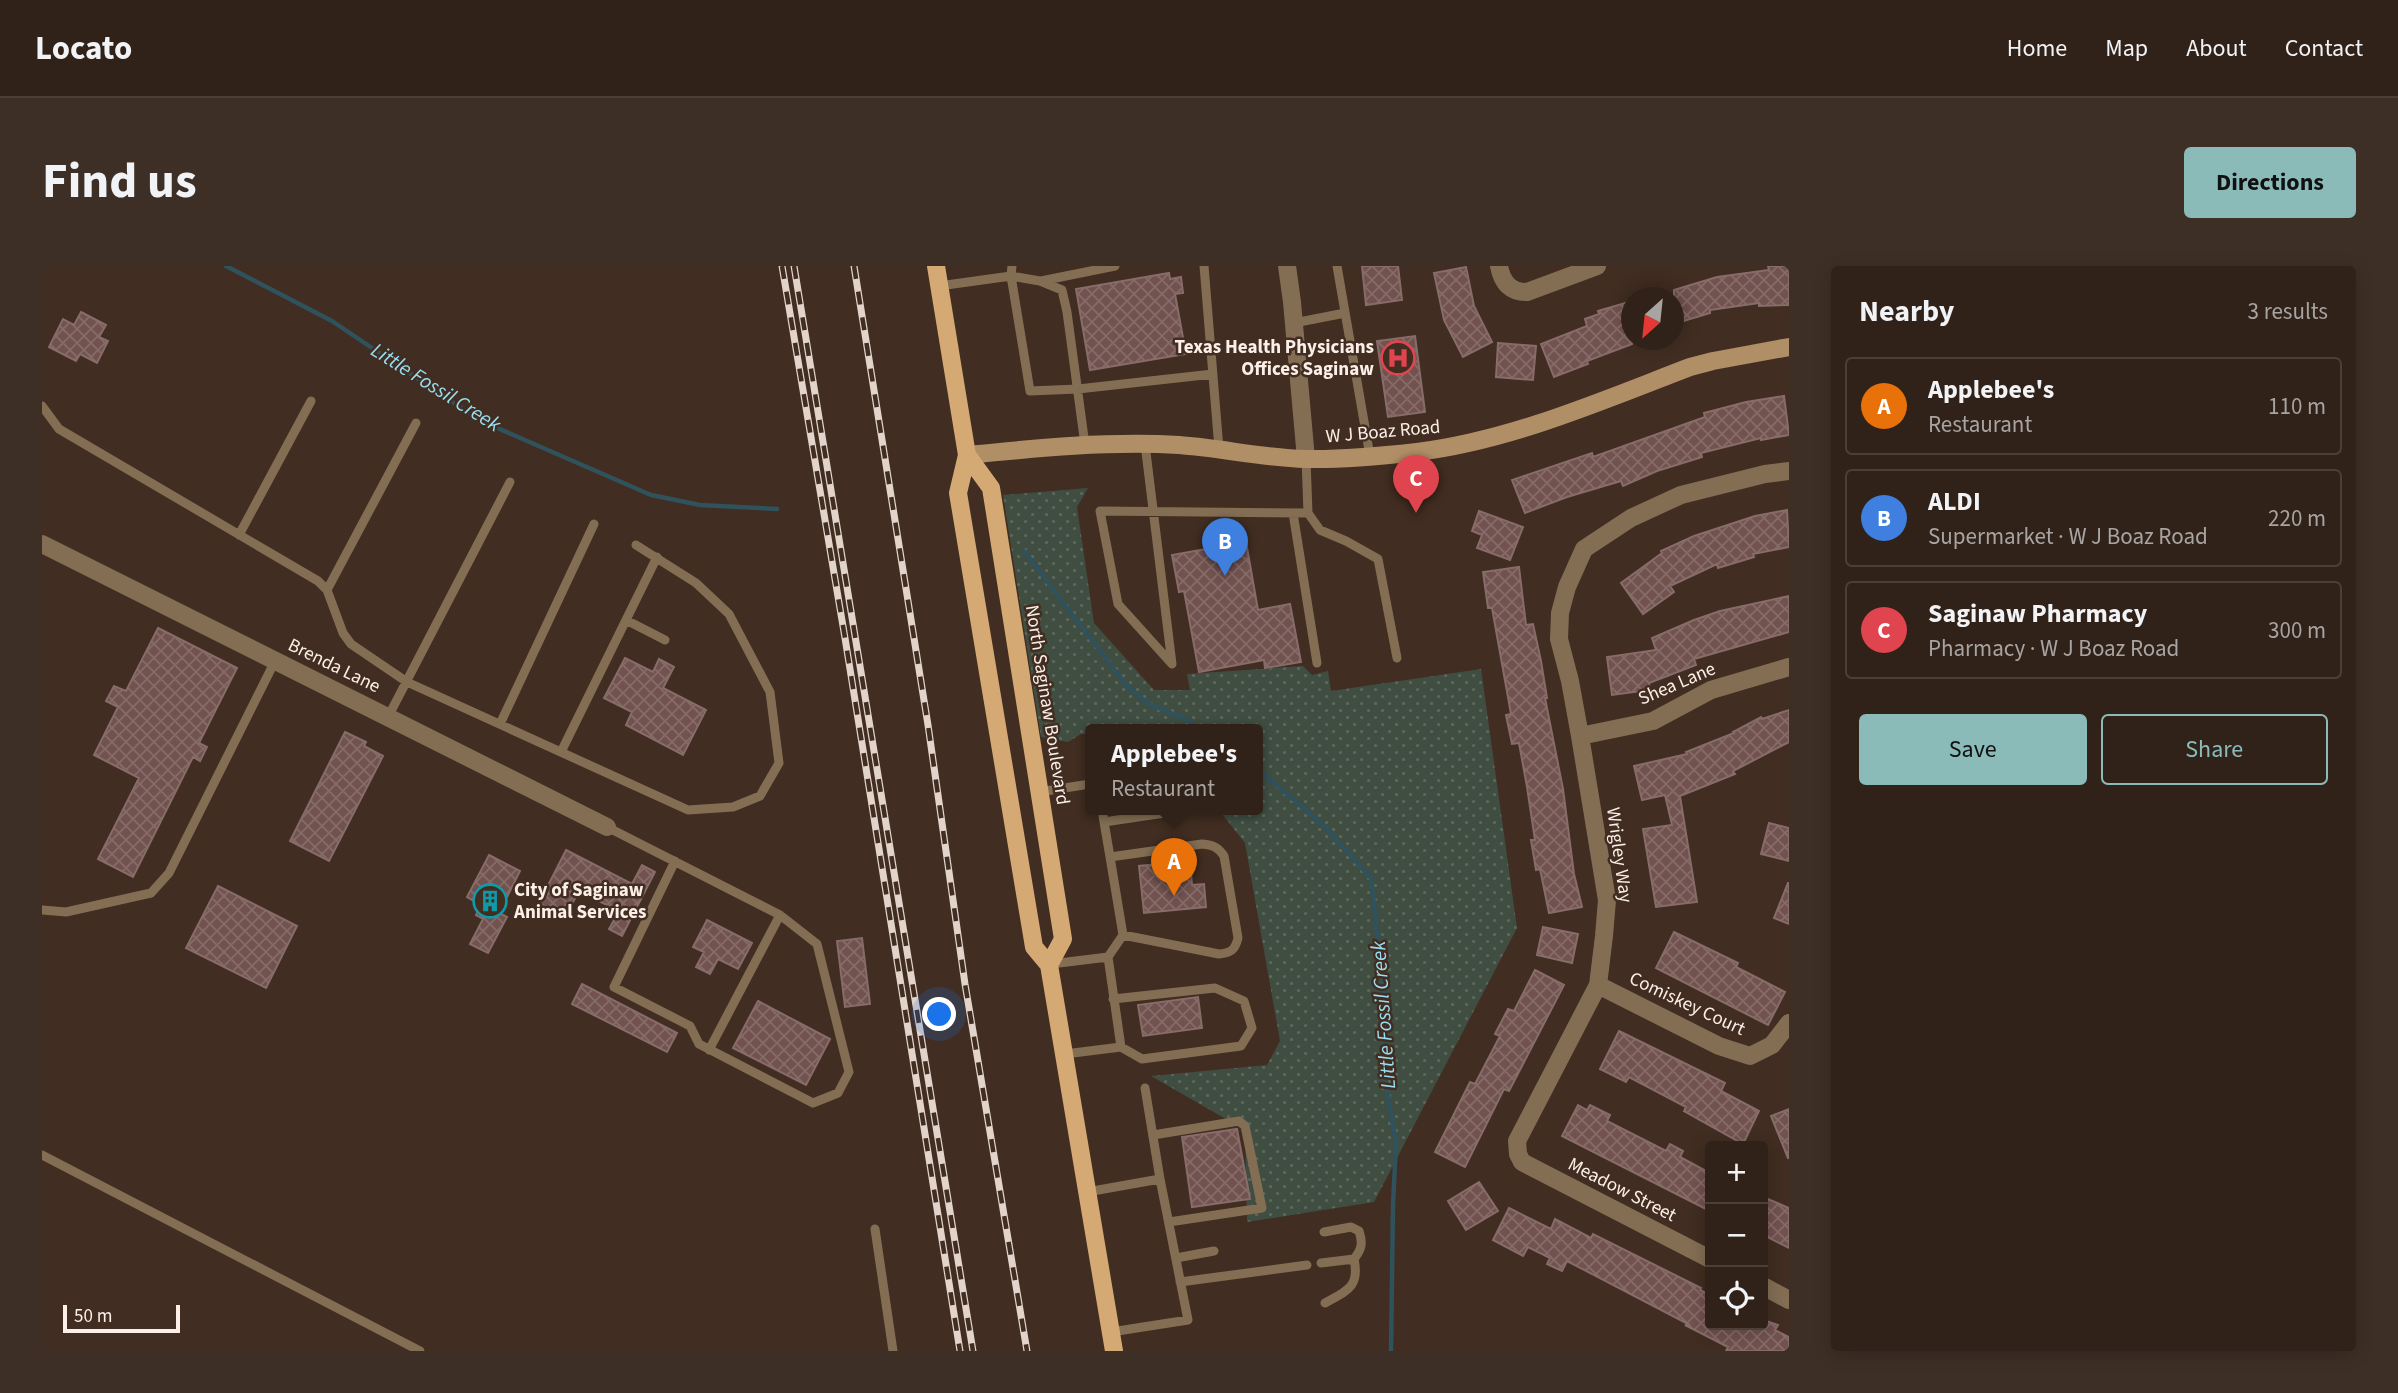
<!DOCTYPE html>
<meta charset="utf-8">
<style>
body{margin:0;font-family:"Source Sans 3",sans-serif;background:#3d2f26;color:#f1f3f6}
.controls{position:absolute;right:21px;bottom:21px;display:grid;overflow:hidden;border-radius:7px;box-shadow:0 4px 18px #0003}
.controls button{width:63px;height:63px;display:grid;place-items:center;padding:0;border:0;border-bottom:2px solid #4c3f38;background:#312219;color:#f1f3f6;font:35px sans-serif}
.compass{position:absolute;left:1579px;top:21px;width:63px;height:63px;border-radius:50%;background:#312219;box-shadow:0 4px 18px #0003;rotate:207deg}
.scale{position:absolute;left:21px;bottom:18px;width:117px;box-sizing:border-box;padding-left:7px;border:4px solid #fcefe7;border-top:0;font-size:19px;line-height:24px;white-space:nowrap;color:#fcefe7;-webkit-text-stroke:5px #412d21;paint-order:stroke}
.you{position:absolute;left:898px;top:749px;width:24px;height:24px;margin:-18px;border:5px solid #fff;border-radius:50%;background:#1a73e8;box-shadow:0 0 0 10px #1a73e833}
.badge{display:grid;place-items:center;width:46px;height:46px;border-radius:50%;background:#8bbbb9;color:#fff;font-size:23px;font-weight:700}
.pin{position:absolute;translate:-50% -58px;filter:drop-shadow(0 2px 4px #0008)}
.pin::after{content:'';position:absolute;top:37px;width:24px;height:21px;background:inherit;clip-path:polygon(0 0,100% 0,50% 100%)}
.popup{position:absolute;left:1043px;top:458px;width:178px;height:91px;box-sizing:border-box;display:grid;place-content:center;border-radius:7px;background:#312219;filter:drop-shadow(0 2px 5px #0005);font-size:23px;white-space:nowrap;color:#a8a4a2}
.popup b{font-size:26px;color:#f1f3f6}
.popup::after{content:'';position:absolute;left:50%;top:100%;margin-left:-14px;border:14px solid transparent;border-top-color:#312219}
.list{margin:0;padding:0;list-style:none}
h2{display:flex;justify-content:space-between;align-items:center;height:91px;margin:0;padding:0 28px;font-size:30px}
h2 small{font-size:23px;font-weight:400;color:#a8a4a2}
.list li{display:grid;grid-template-columns:46px 1fr auto;gap:21px;align-items:center;box-sizing:border-box;height:98px;margin:0 14px 14px;padding:0 14px;border:2px solid #4c3f38;border-radius:7px}
.list b{display:block;font-size:26px;white-space:nowrap}
.list p{margin:0;font-size:23px;white-space:nowrap;color:#a8a4a2}
.list em{font-size:23px;font-style:normal;color:#a8a4a2}
.actions{display:flex;gap:14px;padding:21px 28px}
.actions a{flex:1;padding:16px 0;border:2px solid #8bbbb9;border-radius:7px;text-align:center;font-size:24px;color:#8bbbb9}
.actions .main{background:#8bbbb9;color:#111}
.icon{flex:none;width:38px;height:38px;fill:none;stroke:currentColor;stroke-width:2;stroke-linecap:round;stroke-linejoin:round}
.map{position:relative;flex:none;width:1747px;height:1085px;overflow:hidden;border-radius:7px}
header{display:flex;align-items:center;gap:42px;box-sizing:border-box;height:98px;padding:0 35px;background:#312219;border-bottom:2px solid #4c3f38}
header strong{font-size:33px}
nav{display:flex;gap:38px;margin-inline-start:auto;font-size:24px}
.intro{display:flex;align-items:center;justify-content:space-between;box-sizing:border-box;height:168px;padding:0 42px}
h1{margin:0;font-size:49px}
.button{padding:18px 32px;border-radius:7px;background:#8bbbb9;color:#111;font-size:24px;font-weight:700}
main{display:flex;gap:42px;padding:0 42px}
aside{flex:1;background:#312219;border-radius:7px;box-shadow:0 4px 18px #0003}
.map>svg:first-child{display:block}
.grass{fill:url(#grass-dots)}
.lines{fill:none;stroke-linecap:round;stroke-linejoin:round}
.stream{stroke:#30525c;stroke-width:4.5}
.building{fill:url(#building-cross-hatch);stroke:#876c6a;stroke-width:2}
.lane{stroke:#836e54;stroke-width:9}
.street{stroke:#836e54;stroke-width:18}
.secondary{stroke:#b18f66;stroke-width:18}
.primary{stroke:#d4a973;stroke-width:18}
.rail-casing{stroke:#e2d4cb;stroke-width:7}
.rail{stroke:#412d21;stroke-width:4.5;stroke-dasharray:13;stroke-linecap:butt}
.labels{text-anchor:middle;dominant-baseline:central;stroke-width:5;stroke-linejoin:round;paint-order:stroke}
.poi-label{font-size:19px;font-weight:bold;fill:#fcefe7;stroke:#412d21;text-anchor:end}
.street-label{font-size:19px;fill:#fcefe7;stroke:#412d21}
.water-label{font-size:21px;font-style:italic;fill:#99ddf0;stroke:#412d21}
</style>
<header>
<strong>Locato</strong>
<nav><a>Home</a><a>Map</a><a>About</a><a>Contact</a></nav>
</header>
<div class="intro"><h1>Find us</h1><a class="button">Directions</a></div>
<main>
<div class="map">
<svg width="1747" height="1085" viewBox="0 0 1747 1085">
<defs>
<pattern id="grass-dots" width="8" height="8" patternUnits="userSpaceOnUse" patternTransform="scale(1.75)"><rect width="8" height="8" fill="#404e42"/><path d="M2 2h.1M6 6h.1" fill="none" stroke="#5c685d" stroke-width="1.8" stroke-linecap="round"/></pattern>
<pattern id="building-cross-hatch" width="8" height="8" patternUnits="userSpaceOnUse" patternTransform="scale(1.75)"><rect width="8" height="8" fill="#71524f"/><path d="M0 0l8 8M0 8l8-8" fill="none" stroke="#866b68"/></pattern>
</defs>
<rect width="100%" height="100%" fill="#412d21"/>
<path class="grass" d="M1046,222L1035,241L1052,357L1112,424H1148L1145,408L1261,400L1270,409L1286,405L1289,425L1439,403L1475,662L1332,936L1205,956L1203,864L1109,810L1225,799L1238,775L1203,577L1177,544H1216V464H1048V468H1039L1026,476L999,471L961,229Z"/>
<g class="lines">
<path class="stream" d="M184,0L290,55L437,154L609,229L658,239L735,243
M982,285L1084,419L1105,437L1147,455L1157,464
M1216,503L1282,560L1329,612L1341,722V803L1354,877L1351,939L1349,1085"/>
</g>
<path class="building" d="M1320,0H1356L1360,34L1324,39Z
M1726,0H1747V39L1717,40V37L1668,44V47L1632,58V24L1675,11L1727,4Z
M1424,1L1432,40L1450,76L1421,91L1402,54L1392,7Z
M1127,7L1128,13L1139,11L1141,27L1133,28L1144,88L1048,104L1034,23Z
M1590,35V78L1545,95L1546,98L1512,111L1499,78L1545,60L1543,53L1557,48L1556,45Z
M39,46L64,59L57,71L66,75L55,97L38,88L34,95L7,81L21,53L32,59Z
M1373,70L1383,146L1346,151L1335,75Z
M1456,77L1494,80L1491,114L1454,111Z
M1742,130L1747,169L1719,174V172L1659,187L1660,191L1615,205L1581,220L1579,215L1525,231L1483,247L1470,214L1550,187L1551,191L1663,151L1662,147L1704,136Z
M1745,244L1747,281L1711,288L1712,291L1676,302L1675,298L1628,320L1632,326L1601,348L1579,317L1620,287L1619,285L1652,270L1713,250Z
M1437,245L1481,261L1468,294L1435,282L1440,269L1430,265Z
M1204,276L1216,344L1248,338L1259,396L1223,402L1222,394L1157,406L1142,325L1137,326L1130,289Z
M1477,301L1484,359L1491,358L1499,395L1505,432H1503L1521,523L1532,608L1540,641L1507,647L1498,603L1494,604L1489,574H1493L1485,521L1477,477L1470,478L1464,449L1469,448L1450,342H1446L1441,306Z
M1747,330V366L1652,393L1654,399L1607,417L1608,424L1570,429L1565,391L1614,384L1610,372L1652,354L1678,345Z
M116,362L195,402L157,477L165,481L158,495L151,491L91,611L56,593L97,512L52,489L76,441L64,435L72,420L84,425Z
M583,392L611,406L617,393L632,401L621,422L664,444L641,489L584,459L590,446L562,432Z
M1747,444V476L1691,505L1693,508L1638,530L1655,636L1614,641L1601,563L1630,559L1623,529L1600,534L1592,500L1645,488L1644,486L1692,467L1691,466L1719,451L1720,453Z
M303,466L324,476L322,480L341,490L287,595L248,575Z
M1727,557L1747,562V595L1719,588Z
M524,584L590,618L600,599L613,606L580,670L567,663L577,645L537,625L523,651L497,637Z
M447,589L478,605L457,647L465,651L446,687L428,678L441,653L434,649L439,639L425,631Z
M1148,595L1150,619L1162,618L1164,641L1102,647L1097,600Z
M1746,617H1747V658L1732,652Z
M176,620L255,660L224,722L144,682Z
M665,654L710,677L696,703L676,693L668,708L654,701L662,686L651,681Z
M1501,661L1536,668L1530,697L1495,689Z
M1632,666L1696,697L1694,701L1743,726L1726,759L1614,702Z
M820,672L828,738L803,741L795,675Z
M1493,704L1522,719L1467,825L1462,823L1423,901L1393,886L1428,816L1433,818L1458,770L1453,768L1466,743L1472,745Z
M540,718L635,767L625,786L530,738Z
M1156,731L1160,762L1101,770L1096,739Z
M716,735L788,773L764,819L691,782Z
M1577,765L1683,817L1679,825L1717,845L1701,878L1642,845L1644,841L1587,811L1584,816L1558,803Z
M1536,839L1545,844L1548,839L1568,849L1565,855L1624,885L1628,878L1641,885L1638,891L1668,907V945L1520,870Z
M1747,843V892H1746L1729,850Z
M1195,863L1208,933L1150,941L1140,871Z
M1437,916L1456,945L1424,964L1406,935Z
M1721,931L1747,942V982L1721,969Z
M1467,942L1509,963L1513,953L1549,972L1551,968L1659,1022L1658,1024L1668,1029V1059H1721V1054L1736,1059L1733,1064L1747,1071V1085H1684L1686,1081L1643,1059H1648L1525,995L1520,1005L1505,998L1508,992L1486,981L1481,990L1451,974Z"/>
<g class="lines">
<path class="lane" d="M970,0L969,10L988,125L1036,123L1171,108
M1162,0L1177,183
M1295,0L1328,190
M999,15L1073,0
M897,20L969,10L998,15L1020,24L1025,46L1043,179
M1252,57L1303,47
M0,140L17,163L276,315L285,324L301,367L309,378L365,416L646,544L691,541L718,530L737,497L728,426L687,348L654,317L594,279
M1103,178L1130,398
M1251,247L1275,397
M1266,247L1278,264L1304,275L1336,293L1355,392
M197,269L269,135
M285,324L374,157
M584,354L623,374
M1130,398L1076,338L1058,245L1266,247L1264,193
M346,451L468,216
M458,458L552,258
M519,486L615,291
M997,526L1048,518
M1060,544L1068,591L1160,578C1171,579 1176,581 1182,590L1196,672C1193,684 1189,687 1177,688L1081,669L1066,691
M1062,556L1143,544
M565,561L738,649L775,678L807,806L796,827L771,837L657,778L648,760L572,721L633,595
M1068,591L1081,669
M0,644L24,646L109,627L127,607L233,395
M1009,698L1066,691L1079,781
M667,784L738,649
M1023,788L1079,781L1100,793L1199,780L1210,762L1202,735L1173,722L1071,733
M1103,822L1118,913
M1111,869L1197,855L1203,860L1220,942L1127,956
M0,889L378,1085
M1045,926L1118,913L1146,1054L1069,1066
M833,963L851,1085
M1134,992L1172,985
M1279,997L1312,993C1320,983 1321,977 1317,965L1309,961L1282,966
M1138,1016L1265,999
M1283,1037C1305,1025 1318,1021 1312,993"/>
<path class="street" d="M1245,0L1250,36L1264,193
M1457,0C1460,16 1468,26 1485,26L1555,0
M0,278L565,561
M1538,470L1611,455L1669,424L1747,401
M1556,719L1677,780L1708,790L1730,779L1747,757
M1668,993L1480,896L1476,888L1475,875L1556,719L1562,670L1565,634L1538,470L1528,415L1517,373L1518,347L1525,321L1542,283L1589,252L1639,229L1723,208L1747,205
M1721,1020L1747,1034"/>
<path class="secondary" d="M925,189C996,182 1066,175 1137,179C1179,182 1221,192 1264,193C1300,194 1339,190 1375,186C1470,174 1559,135 1648,101L1671,95L1747,81"/>
<path class="primary" d="M894,0L925,189L916,227L992,681L1007,699L1072,1085
M925,189L949,222L1021,673L1007,699"/>
<defs>
<path id="rail" d="M740,0L803,372L918,1085
M752,0L931,1085
M812,0L886,459L923,718L985,1085"/>
</defs>
<use href="#rail" class="rail-casing"/>
<use href="#rail" class="rail"/>
</g>
<defs>
<symbol id="hospital-ring" viewBox="-11 -11 22 22"><circle r="9.5" fill="#412d21" stroke="#e0444e" stroke-width="1.5"/><path d="M-5-5h3v3.5h4V-5h3V5h-3V1.5h-4V5h-3Z" fill="#e0444e"/></symbol>
<symbol id="building-ring" viewBox="-11 -11 22 22"><circle r="9.5" fill="#412d21" stroke="#0f9aa8" stroke-width="1.5"/><path d="M-4-6H4V6H1V3H-1V6H-4ZM-2.5-4.3h1.7v1.8h-1.7ZM.8-4.3h1.7v1.8H.8ZM-2.5-1h1.7V.8h-1.7ZM.8-1h1.7V.8H.8Z" fill="#0f9aa8"/></symbol>
</defs>
<g fill-rule="evenodd">
<use href="#hospital-ring" x="1337" y="73" width="38" height="38"/>
<use href="#building-ring" x="429" y="616" width="38" height="38"/>
</g>
<g class="labels">
<g class="poi-label">
<text x="1332" y="81">Texas Health Physicians<tspan x="1332" dy="22">Offices Saginaw</tspan></text>
<text x="472" y="624" text-anchor="start">City of Saginaw<tspan x="472" dy="22">Animal Services</tspan></text>
</g>
<g class="street-label">
<text transform="translate(1341 166) rotate(-5)">W J Boaz Road</text>
<text transform="translate(292 400) rotate(26)">Brenda Lane</text>
<text transform="translate(1635 418) rotate(-23)">Shea Lane</text>
<text transform="translate(1005 439) rotate(81)">North Saginaw Boulevard</text>
<text transform="translate(1577 589) rotate(82)">Wrigley Way</text>
<text transform="translate(1645 738) rotate(25)">Comiskey Court</text>
<text transform="translate(1580 924) rotate(27)">Meadow Street</text>
</g>
<g class="water-label">
<text transform="translate(394 121) rotate(32)">Little Fossil Creek</text>
<text transform="translate(1341 749) rotate(-94)">Little Fossil Creek</text>
</g>
</g>
</svg>
<div class="controls">
<button>+</button>
<button>−</button>
<button><svg class="icon" aria-label="locate" viewBox="0 0 24 24"><circle cx="12" cy="12" r="6"/><path d="M12 2v4M12 18v4M2 12h4M18 12h4"/></svg></button>
</div>
<svg class="compass" viewBox="-18 -18 36 36"><path d="M0-13l5 13h-10z" fill="#e53935"/><path d="M0 13l5-13h-10z" fill="#a8a4a2"/></svg>
<div class="scale">50 m</div>
<div class="you"></div>
<div class="pin badge" style="left:1132px;top:630px;background:#e8710a">A</div>
<div class="popup"><b>Applebee's</b>Restaurant</div>
<div class="pin badge" style="left:1183px;top:310px;background:#3f7fe0">B</div>
<div class="pin badge" style="left:1374px;top:247px;background:#e0444e">C</div>
</div>
<aside>
<h2>Nearby<small>3 results</small></h2>
<ul class="list">
<li><span class="badge" style="background:#e8710a">A</span><div><b>Applebee's</b><p>Restaurant</p></div><em>110 m</em></li>
<li><span class="badge" style="background:#3f7fe0">B</span><div><b>ALDI</b><p>Supermarket · W J Boaz Road</p></div><em>220 m</em></li>
<li><span class="badge" style="background:#e0444e">C</span><div><b>Saginaw Pharmacy</b><p>Pharmacy · W J Boaz Road</p></div><em>300 m</em></li>
</ul>
<div class="actions"><a class="main">Save</a><a>Share</a></div>
</aside>
</main>
